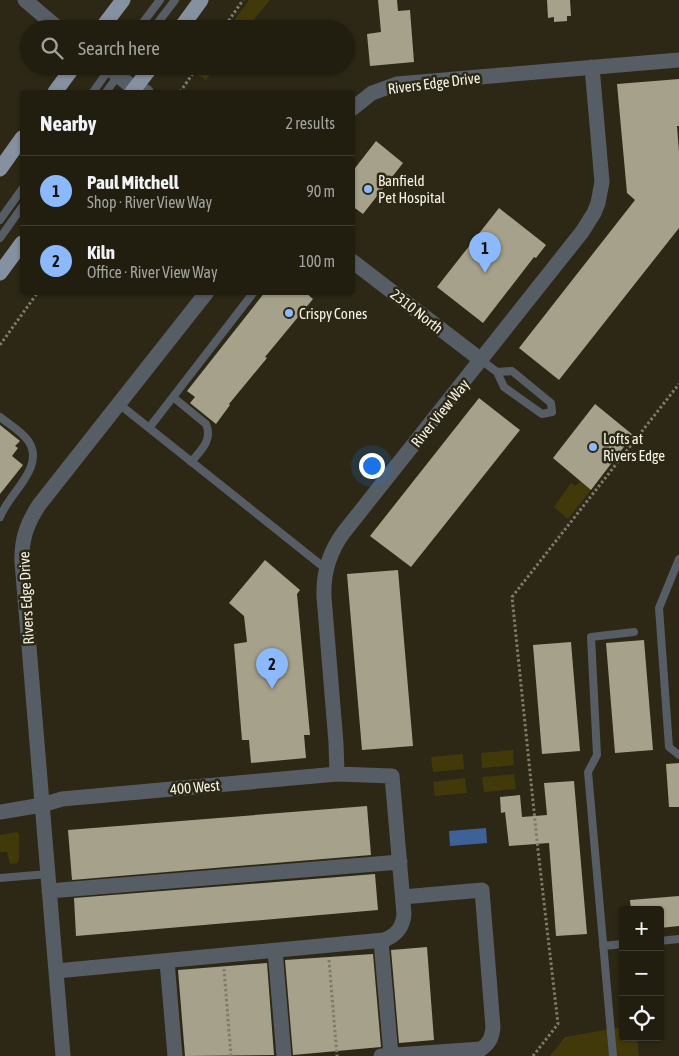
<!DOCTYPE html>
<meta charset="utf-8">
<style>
body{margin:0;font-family:"Asap Condensed",sans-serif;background:#2d2b1e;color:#f1f3f6}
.controls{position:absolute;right:15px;bottom:15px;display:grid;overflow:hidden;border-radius:5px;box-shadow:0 1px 4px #0004}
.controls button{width:45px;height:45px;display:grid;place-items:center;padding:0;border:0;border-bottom:1px solid #3e3c30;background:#211e10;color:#f1f3f6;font:25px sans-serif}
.you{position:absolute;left:371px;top:465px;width:18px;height:18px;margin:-12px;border:4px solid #fff;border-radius:50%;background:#1a73e8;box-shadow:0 0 0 8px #1a73e833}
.badge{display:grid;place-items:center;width:32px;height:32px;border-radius:50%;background:#8bb9fc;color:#111;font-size:16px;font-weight:700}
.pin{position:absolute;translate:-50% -41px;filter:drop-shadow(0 1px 2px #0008)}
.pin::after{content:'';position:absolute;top:26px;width:18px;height:15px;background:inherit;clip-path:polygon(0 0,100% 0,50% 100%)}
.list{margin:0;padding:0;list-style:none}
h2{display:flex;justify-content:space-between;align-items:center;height:65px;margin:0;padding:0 20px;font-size:21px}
h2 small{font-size:16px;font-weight:400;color:#a2a29f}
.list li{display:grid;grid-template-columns:32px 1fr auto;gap:15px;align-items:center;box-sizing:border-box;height:70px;padding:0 20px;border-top:1px solid #3e3c30}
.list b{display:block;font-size:19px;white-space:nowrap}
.list p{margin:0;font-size:16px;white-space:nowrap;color:#a2a29f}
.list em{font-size:16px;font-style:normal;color:#a2a29f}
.icon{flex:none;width:28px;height:28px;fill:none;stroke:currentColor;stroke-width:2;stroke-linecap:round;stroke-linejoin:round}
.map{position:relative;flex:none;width:679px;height:1056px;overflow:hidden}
.search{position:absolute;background:#211e10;box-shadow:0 1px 4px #0004;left:20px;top:20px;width:335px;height:55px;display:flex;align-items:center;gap:12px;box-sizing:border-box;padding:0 18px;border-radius:28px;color:#a2a29f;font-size:19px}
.panel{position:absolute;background:#211e10;box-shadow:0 1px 4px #0004;left:20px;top:90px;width:335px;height:205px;border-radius:5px}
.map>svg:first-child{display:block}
.green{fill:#42390a}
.water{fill:#3e6297}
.building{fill:#a6a18a}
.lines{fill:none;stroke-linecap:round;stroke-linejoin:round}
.path{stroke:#7e7b6b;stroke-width:3;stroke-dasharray:2.5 2.5;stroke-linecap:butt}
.service{stroke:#575d65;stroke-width:8}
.minor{stroke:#575d65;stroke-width:15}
.primary{stroke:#8591a1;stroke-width:15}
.poi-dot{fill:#8bb9fc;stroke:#2c2815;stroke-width:2}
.labels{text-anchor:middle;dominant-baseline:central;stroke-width:5;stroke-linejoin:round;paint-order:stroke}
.street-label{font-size:15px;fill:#f5f3e6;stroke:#2c2815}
.poi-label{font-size:15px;fill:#f5f3e6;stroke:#2c2815;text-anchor:start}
</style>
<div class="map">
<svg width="679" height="1056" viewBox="0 0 679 1056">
<rect width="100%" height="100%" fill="#2c2815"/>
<path class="green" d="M249,0H270L246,29H228Z
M204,66H216L206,80L198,75Z
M580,481L591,490L568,519L554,507L571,483L576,486Z
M513,750L514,765L482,768L481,753Z
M463,754L464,769L433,772L431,757Z
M514,774L516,789L484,792L482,777Z
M465,778L467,793L435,796L433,782Z
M17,832L19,834V858L18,863L10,864L7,852H0V835Z
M623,1027V1037H637L639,1056H550L565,1037Z"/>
<path class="water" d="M486,828L487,843L450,846L449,831Z"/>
<path class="building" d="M378,0H397L398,11L410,10L414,62L370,66L367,34L381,32Z
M547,0H570L571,16H567V21L554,22V17L548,18Z
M679,79V126H677L679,152V228L559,380L519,348L635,200L627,193L617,84Z
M376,141L403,163L363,214L352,206V172Z
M499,208L546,245L536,258L534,257L483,323L437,287Z
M265,292H305L313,299L265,357L267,358L229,404L230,405L216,424L190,403L195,397L187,391Z
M479,398L520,430L411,567L370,536Z
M595,404L633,435L591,490L553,458Z
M0,425L20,441L15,446L18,448L12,456L23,465L0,494Z
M265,560L300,590L297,594L310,735H304L306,758L251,763L249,740H242L234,644L247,642L244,616L229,603Z
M398,570L413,746L362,750L347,574Z
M644,640L653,750L615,753L606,643Z
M571,642L580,751L542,754L533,645Z
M679,763V807H669L666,764Z
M574,781L587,934L556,936L549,843L509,846L505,812L501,813L500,797L520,795L522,817L547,815L544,783Z
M367,806L371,855L72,880L68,830Z
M375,874L378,910L76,936L74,898Z
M679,896V926L660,928V910H631L630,900Z
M427,947L434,1040L399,1043L391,950Z
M373,954L381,1047L293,1055L285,960Z
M267,963L274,1055L185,1056L178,970Z"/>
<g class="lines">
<path class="path" d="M223,29L243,0
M180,92L198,66
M0,345L38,292
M329,960L337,1056
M224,969L231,1056
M533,1056L558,1024L538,850L512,597L679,384"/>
<path class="service" d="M138,29L160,0
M153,29L175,0
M93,92L110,68
M106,92L125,66
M0,220L22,189
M0,238L22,207
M481,360L497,372L504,387L542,414L552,412L551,403L512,371L497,372
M173,397L206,424C213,440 201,450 191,462
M119,404L326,569
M0,417C9,424 23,432 29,442C45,468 9,493 0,517
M149,428L254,292
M679,559L659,608L669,747L679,755
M0,878L48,874
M660,941L679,939
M603,946L623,944
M613,1056L588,772L597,755L591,637L634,632"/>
<path class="minor" d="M25,0L59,29
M106,66L135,89L146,92
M352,109L372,93L397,84L679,60
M352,261L481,360
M337,774L336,743L324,597C323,573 329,552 344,532L582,232L594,213L598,203L602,182L592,67
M0,812L42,805L62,799L337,774L392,776L404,914C403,927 397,935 384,940L56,971
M49,891L400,862
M381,941L391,1055
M275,951L284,1056
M167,961L175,1056
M63,1056L22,562C21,540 27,523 39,505L207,292
M381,1056L481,1049C490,1043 492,1037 493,1027L482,890L403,897"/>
<path class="primary" d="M101,29L123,0
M180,29L201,0
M55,92L74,66
M132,92L152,66
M0,169L22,138
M0,273L22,243"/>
</g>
<g class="poi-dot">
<circle cx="368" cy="189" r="5"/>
<circle cx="289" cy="313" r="5"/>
<circle cx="593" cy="447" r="5"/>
</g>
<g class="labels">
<g class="street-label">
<text transform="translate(434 83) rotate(-7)">Rivers Edge Drive</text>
<text transform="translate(417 311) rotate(38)">2310 North</text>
<text transform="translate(440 413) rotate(-51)">River View Way</text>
<text transform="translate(26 598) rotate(-93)">Rivers Edge Drive</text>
<text transform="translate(195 787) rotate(-5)">400 West</text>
</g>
<g class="poi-label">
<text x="378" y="180">Banfield<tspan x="378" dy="17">Pet Hospital</tspan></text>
<text x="299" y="313">Crispy Cones</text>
<text x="603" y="438">Lofts at<tspan x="603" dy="17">Rivers Edge</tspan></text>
</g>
</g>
</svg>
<div class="controls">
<button>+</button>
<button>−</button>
<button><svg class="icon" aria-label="locate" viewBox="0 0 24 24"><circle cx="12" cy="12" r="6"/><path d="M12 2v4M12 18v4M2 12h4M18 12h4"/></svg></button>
</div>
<div class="you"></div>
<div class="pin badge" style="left:485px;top:273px">1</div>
<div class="pin badge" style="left:272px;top:689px">2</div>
<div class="search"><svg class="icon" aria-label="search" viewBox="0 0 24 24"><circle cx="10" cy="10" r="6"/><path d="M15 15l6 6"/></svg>Search here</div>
<section class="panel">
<h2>Nearby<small>2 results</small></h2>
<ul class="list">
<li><span class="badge">1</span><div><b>Paul Mitchell</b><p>Shop · River View Way</p></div><em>90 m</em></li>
<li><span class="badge">2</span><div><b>Kiln</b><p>Office · River View Way</p></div><em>100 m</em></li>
</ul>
</section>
</div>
